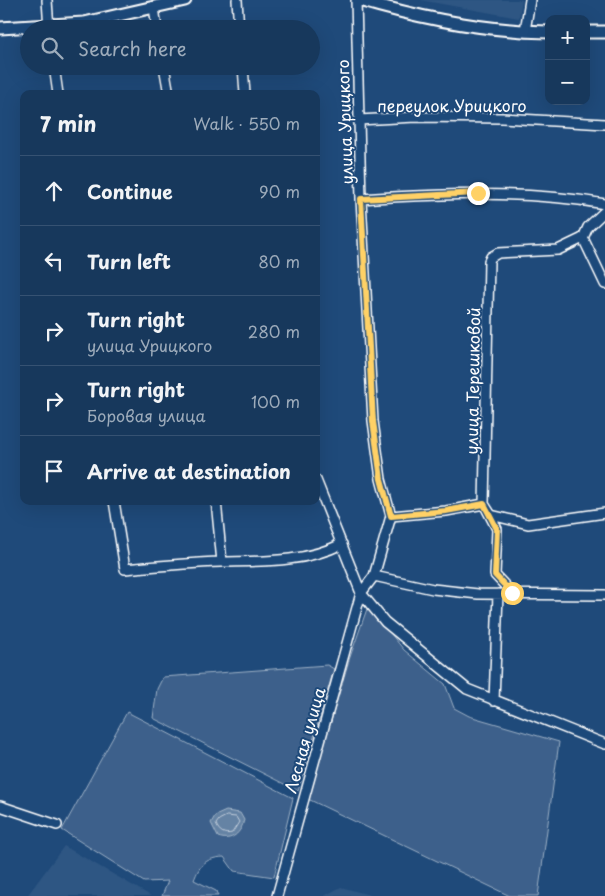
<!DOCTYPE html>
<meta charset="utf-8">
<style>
body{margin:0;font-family:"Playpen Sans",sans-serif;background:#244365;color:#f1f3f6}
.controls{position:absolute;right:15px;top:15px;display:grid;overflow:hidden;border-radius:10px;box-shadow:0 5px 20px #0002}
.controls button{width:45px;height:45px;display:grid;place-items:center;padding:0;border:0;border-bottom:1px solid #365272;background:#17385c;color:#f1f3f6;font:25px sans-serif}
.stop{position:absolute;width:15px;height:15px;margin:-11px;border:4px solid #ffd166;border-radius:50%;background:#fff}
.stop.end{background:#ffd166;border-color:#fff;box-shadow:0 1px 5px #0008}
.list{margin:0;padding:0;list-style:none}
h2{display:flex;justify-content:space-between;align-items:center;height:65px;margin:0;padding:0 20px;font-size:21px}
h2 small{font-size:16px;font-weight:400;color:#9eacbb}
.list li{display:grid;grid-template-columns:32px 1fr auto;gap:15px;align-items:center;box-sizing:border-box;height:70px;padding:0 20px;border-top:1px solid #365272}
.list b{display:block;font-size:19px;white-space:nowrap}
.list p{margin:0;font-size:16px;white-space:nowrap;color:#9eacbb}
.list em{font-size:16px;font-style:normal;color:#9eacbb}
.icon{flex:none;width:28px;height:28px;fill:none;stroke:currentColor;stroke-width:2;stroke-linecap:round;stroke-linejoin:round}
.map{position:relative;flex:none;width:605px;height:896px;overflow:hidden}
.search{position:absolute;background:#17385c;box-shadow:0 5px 20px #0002;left:20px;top:20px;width:300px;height:55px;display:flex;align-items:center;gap:12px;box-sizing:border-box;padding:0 18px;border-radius:28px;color:#9eacbb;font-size:19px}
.panel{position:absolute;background:#17385c;box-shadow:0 5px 20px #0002;left:20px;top:90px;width:300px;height:415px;border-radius:10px}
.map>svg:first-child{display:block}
.built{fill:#2e5683}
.green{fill:#3c618b;stroke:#9eb0c5}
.water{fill:#6583a4;stroke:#a3b5c8}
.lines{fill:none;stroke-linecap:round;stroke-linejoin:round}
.shore{stroke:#c1cddb;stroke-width:1}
.street-casing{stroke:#fff;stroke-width:12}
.secondary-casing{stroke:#fff;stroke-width:15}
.street{stroke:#1f4a7a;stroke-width:9}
.secondary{stroke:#1f4a7a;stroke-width:11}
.route{stroke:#ffd166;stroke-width:6}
.labels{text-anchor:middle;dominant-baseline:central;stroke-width:4;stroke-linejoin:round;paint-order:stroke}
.street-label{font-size:16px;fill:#fff;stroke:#1f4a7a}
</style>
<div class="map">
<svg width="605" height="896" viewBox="0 0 605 896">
<rect width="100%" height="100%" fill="#1f4a7a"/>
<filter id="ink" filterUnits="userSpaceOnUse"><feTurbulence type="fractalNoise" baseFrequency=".02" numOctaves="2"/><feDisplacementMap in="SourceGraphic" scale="10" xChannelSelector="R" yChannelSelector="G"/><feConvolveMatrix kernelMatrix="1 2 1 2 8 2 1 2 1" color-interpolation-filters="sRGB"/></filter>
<g filter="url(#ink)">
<path class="built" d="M420,0H522L519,18Z
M64,846L151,896H27Z
M341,887L373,896H324Z"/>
<path class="green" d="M368,606L404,650L445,684L454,708L469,716L559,742L538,896H510L308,799L349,660Z
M327,665L334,669L298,791L153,718L157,689L163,677Z
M127,712L293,798L274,877L234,871L224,857C206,858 200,864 194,880L216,891L218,896H162L168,881L144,882L62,830Z"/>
<path class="water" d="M226,811L240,813L244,820C241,833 232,842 218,837L211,823L215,816Z"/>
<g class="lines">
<path class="shore" d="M227,816L236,817L239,822L232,833C224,835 219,832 216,824L219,820Z"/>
<defs>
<path id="street" d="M47,0L49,29
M237,0L239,29
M154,7L157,29
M525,31L530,0
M54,66L58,94
M164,66L169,94
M243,66L245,94
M358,120L416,117L502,118L605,124
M361,199C443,194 524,190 605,204
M605,211L588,227L583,238L605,284
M316,480L361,593L385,622L467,689L605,744
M114,501L125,569C157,566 189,563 221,562C263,561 303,563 342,544
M216,501L222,562
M391,516L446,511L484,504L491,515L528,524L605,513
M374,576L433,589L478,594L605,595
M512,593L495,575L497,529L484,504L489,261L491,257L498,253L558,250L583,238
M494,701L498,594
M0,806L57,825
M277,896L361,593L374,576L391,516L381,479L373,421L361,199L356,0"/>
<path id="secondary" d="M359,0C420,18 484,31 549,32
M0,28L84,23L185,0
M586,32H605"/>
</defs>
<use href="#street" class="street-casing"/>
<use href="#secondary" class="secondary-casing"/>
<use href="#street" class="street"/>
<use href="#secondary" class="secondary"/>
</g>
</g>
<g class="lines" filter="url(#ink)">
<path class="route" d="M478,193L361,199L373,421L381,479L391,516L446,511L484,504L497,529L495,575L512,593"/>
</g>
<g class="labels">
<g class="street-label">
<text x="452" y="105">переулок Урицкого</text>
<text transform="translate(344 122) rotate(-92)">улица Урицкого</text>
<text transform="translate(472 381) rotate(-89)">улица Терешковой</text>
<text transform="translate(304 740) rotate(-74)">Лесная улица</text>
</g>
</g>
</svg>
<div class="controls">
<button>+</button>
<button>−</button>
</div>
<div class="stop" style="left:512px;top:593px"></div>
<div class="stop end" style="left:478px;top:193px"></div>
<div class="search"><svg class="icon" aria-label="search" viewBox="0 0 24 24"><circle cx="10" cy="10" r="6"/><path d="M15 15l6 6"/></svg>Search here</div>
<section class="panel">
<h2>7 min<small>Walk · 550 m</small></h2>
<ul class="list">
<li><svg class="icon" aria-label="ahead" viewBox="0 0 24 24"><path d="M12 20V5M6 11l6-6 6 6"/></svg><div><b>Continue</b></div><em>90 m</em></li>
<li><svg class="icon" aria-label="left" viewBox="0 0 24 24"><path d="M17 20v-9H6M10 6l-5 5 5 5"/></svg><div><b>Turn left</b></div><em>80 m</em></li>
<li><svg class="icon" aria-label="right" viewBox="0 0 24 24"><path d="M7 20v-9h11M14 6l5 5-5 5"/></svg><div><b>Turn right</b><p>улица Урицкого</p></div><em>280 m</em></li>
<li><svg class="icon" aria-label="right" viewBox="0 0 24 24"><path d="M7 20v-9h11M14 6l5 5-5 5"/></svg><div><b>Turn right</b><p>Боровая улица</p></div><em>100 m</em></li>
<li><svg class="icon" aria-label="arrive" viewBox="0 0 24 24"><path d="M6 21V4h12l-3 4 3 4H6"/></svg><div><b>Arrive at destination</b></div></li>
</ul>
</section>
</div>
